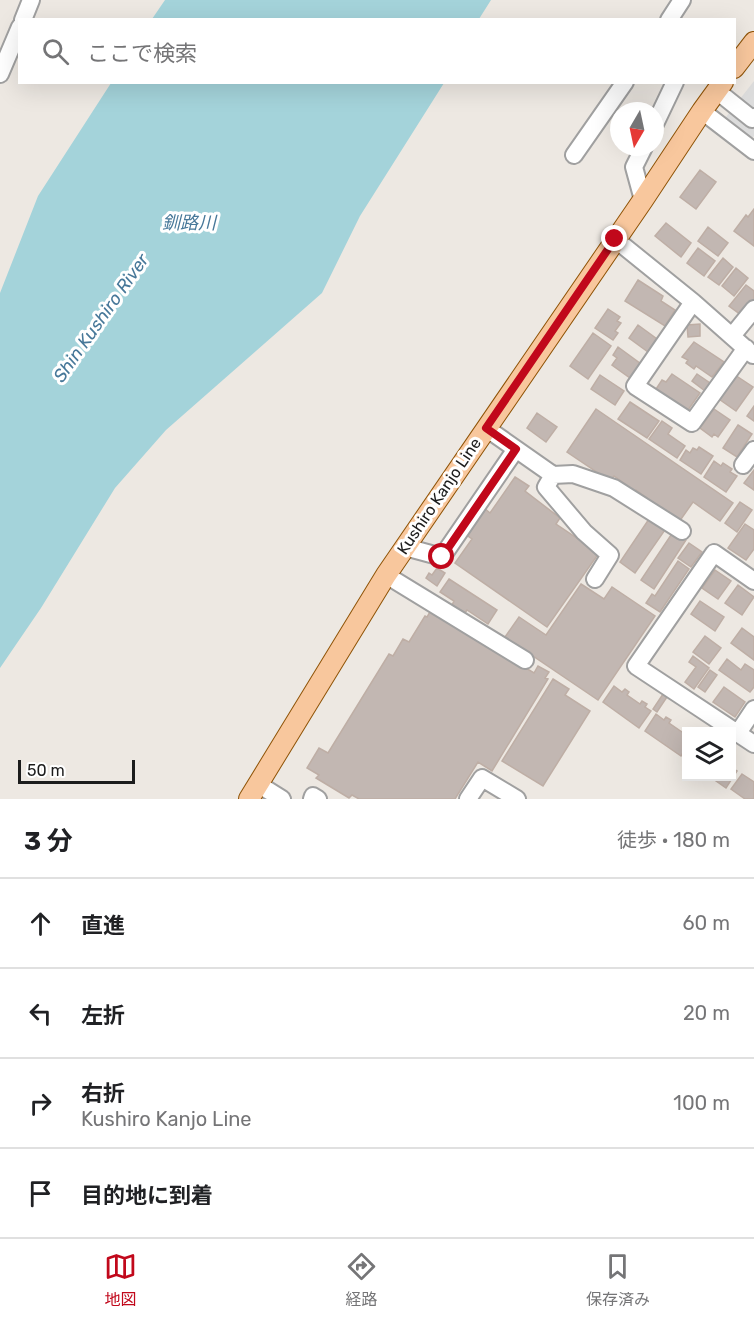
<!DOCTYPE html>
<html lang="ja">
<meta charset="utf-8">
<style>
body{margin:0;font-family:Rubik,"Noto Sans JP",sans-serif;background:#f6f6f6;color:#202124}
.controls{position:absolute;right:18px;bottom:18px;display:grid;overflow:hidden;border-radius:0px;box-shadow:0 6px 24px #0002}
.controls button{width:54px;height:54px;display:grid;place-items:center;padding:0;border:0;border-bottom:2px solid #e0e0e0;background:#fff;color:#202124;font:30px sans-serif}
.compass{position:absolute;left:610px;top:102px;width:54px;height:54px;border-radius:50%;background:#fff;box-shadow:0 6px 24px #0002;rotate:189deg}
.scale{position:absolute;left:18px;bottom:15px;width:117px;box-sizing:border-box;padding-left:6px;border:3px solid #1c1c1c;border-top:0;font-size:16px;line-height:21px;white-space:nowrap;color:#1c1c1c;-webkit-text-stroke:4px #fff;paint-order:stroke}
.stop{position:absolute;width:18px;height:18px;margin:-14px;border:4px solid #c1081b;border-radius:50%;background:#fff}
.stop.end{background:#c1081b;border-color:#fff;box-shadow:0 2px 6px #0008}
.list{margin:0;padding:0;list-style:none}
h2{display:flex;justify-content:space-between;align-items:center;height:78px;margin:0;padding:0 24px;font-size:26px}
h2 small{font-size:20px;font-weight:400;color:#757577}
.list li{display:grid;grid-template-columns:39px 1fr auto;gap:18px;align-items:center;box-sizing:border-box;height:90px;padding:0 24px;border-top:2px solid #e0e0e0}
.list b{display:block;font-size:22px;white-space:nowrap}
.list p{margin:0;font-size:20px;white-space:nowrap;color:#757577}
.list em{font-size:20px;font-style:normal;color:#757577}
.icon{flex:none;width:33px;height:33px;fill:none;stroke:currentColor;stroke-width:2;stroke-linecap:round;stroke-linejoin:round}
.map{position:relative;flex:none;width:754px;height:799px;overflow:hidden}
.search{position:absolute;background:#fff;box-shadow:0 6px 24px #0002;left:18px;right:18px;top:18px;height:66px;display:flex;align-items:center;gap:15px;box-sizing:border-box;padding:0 21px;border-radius:0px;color:#757577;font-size:22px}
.sheet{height:438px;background:#fff}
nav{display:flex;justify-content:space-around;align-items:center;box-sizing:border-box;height:84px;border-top:2px solid #e0e0e0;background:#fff;font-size:16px;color:#757577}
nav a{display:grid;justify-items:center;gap:3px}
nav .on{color:#c1081b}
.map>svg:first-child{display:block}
.parking{fill:#dcdcdc}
.water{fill:#a4d3da}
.building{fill:#c2b7b2;stroke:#beaea5;stroke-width:1.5}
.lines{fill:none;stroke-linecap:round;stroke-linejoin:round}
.minor-casing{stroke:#a0a0a0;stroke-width:20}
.major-casing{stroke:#8f5306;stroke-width:22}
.minor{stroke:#fff;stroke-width:16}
.major{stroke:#f8c79d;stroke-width:20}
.route{stroke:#c1081b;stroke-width:8}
.labels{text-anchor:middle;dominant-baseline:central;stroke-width:6;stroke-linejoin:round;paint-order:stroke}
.street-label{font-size:16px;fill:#1c1c1c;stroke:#fff}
.water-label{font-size:18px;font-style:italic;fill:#477899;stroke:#fff}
</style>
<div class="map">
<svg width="754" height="799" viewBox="0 0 754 799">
<rect width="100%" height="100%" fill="#ede8e2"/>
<path class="parking" d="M754,81V136L752,138L726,117Z"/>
<path class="water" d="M165,0H491L479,19H152Z
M111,83H444L360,216L322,293L166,430L115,488L41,608L0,668V293L38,196Z"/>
<path class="building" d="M700,170L716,182L696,209L680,197Z
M754,209V246L734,231L746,215L748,217Z
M666,223L691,243L681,257L655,236Z
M708,227L728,243L718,256L698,241Z
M698,248L715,261L704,276L687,263Z
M723,258L733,267L719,285L708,277Z
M736,268L748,278L734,296L722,286Z
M638,280L663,296L661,301L675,310L665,326L625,301Z
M746,285L754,291V299L741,315L729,306Z
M608,309L620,317L617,321L621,323L615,331L618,333L613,340L595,328Z
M700,324V336L688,337L687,325Z
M638,325L657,339L648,352L629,338Z
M593,333L611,346L588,379L570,366Z
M694,342L724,362L712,377L696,366L694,369L686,363L688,360L682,357Z
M618,347L641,364L630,378L612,365L617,358L613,355Z
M672,374L700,393L688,410L684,408L683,410L678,406L679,405L656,389L662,380L666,382Z
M697,374L710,383L705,391L692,381Z
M600,375L624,391L615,405L591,389Z
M735,375L753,387L736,411L719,399Z
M630,402L659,421L647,438L618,419Z
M754,406V421L747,416Z
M596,409L733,503L720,521L693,502L679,522L646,500L647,498L636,490L633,494L623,487L625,484L614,476L610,481L567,452Z
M714,409L730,420L718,437L714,434L712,437L700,428Z
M537,413L557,427L546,442L527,428Z
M662,421L672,428L668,434L685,446L677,458L649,439Z
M738,425L752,434L737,457L723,448Z
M699,447L713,456L701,474L680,460L686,450L690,453L693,448L697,450Z
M714,461L721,466L723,463L732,469L730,472L737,476L726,492L704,477Z
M754,470V490L744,483Z
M515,477L529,486L525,491L560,518L556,524L599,553L547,627L455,563L472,539L465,534L484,508L490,513Z
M740,502L752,510L737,532L725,523Z
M651,516L667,527L635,573L620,562Z
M745,524L754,530V549L746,560L728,548Z
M673,532L686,540L654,589L641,580Z
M689,543L702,552L691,567L678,558Z
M678,561L689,569L660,612L646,603L652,594L655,596Z
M437,568L445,573L437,586L426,578L429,573L432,575Z
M715,570L731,581L718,599L702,588Z
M449,579L497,610L488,624L467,610L465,613L452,605L454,601L440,592Z
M581,584L604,599L612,587L655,616L598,700L505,637L519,617L546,635Z
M738,585L754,597L742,615L725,603Z
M700,601L724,617L715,631L691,614Z
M431,610L534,673L538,666L549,672L545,678L548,679L492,771L478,762L455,799H359L352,795L349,798L316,778L319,775L307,768L319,748L328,753L389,654L393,656L403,639L409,642L425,616L427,617Z
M742,628L754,637V660L731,643Z
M705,636L721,648L709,664L693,652Z
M693,656L709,668L694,689L685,682L696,667L689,662Z
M727,659L741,670L745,664L754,670V687L750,692L719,670Z
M710,670L717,675L705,692L698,687Z
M553,679L569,689L565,695L590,711L543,786L502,761Z
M614,686L622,692L625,689L629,692L627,695L640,704L642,701L647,704L645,707L651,711L639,728L603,702Z
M724,687L745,702L735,717L713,702Z
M663,694L667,697L657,712L653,709Z
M656,714L664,720L666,717L671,720L669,723L682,732L684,729L687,732L686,748L681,756L645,731Z
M732,768L737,771L726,788L709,776H732Z
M742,774L754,782V799H745L731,789Z"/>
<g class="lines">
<defs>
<path id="minor" d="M23,20L31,0
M669,20L682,0
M0,74L20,27
M717,91L752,119L754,117
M702,111L754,151
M655,124L675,82
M574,155L625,82
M643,200L634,167L644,147
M615,239L693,302L753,355
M693,302L635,386L692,423L746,348
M732,336L754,309
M486,428L553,475L573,474L614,488L682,531
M743,465L754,450
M553,475L546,487L584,532L610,555L595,579
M405,547L442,557L516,449
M386,575L525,660
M754,581L714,553L636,666L754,744
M738,733L754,709
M258,784L282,799
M312,799L313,796L318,799
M468,799L482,778L517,799"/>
<path id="major" d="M734,68L754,42
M249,799L386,575L643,200L702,111L723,82"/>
</defs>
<use href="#minor" class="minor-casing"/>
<use href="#major" class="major-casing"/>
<use href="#minor" class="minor"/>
<use href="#major" class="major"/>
</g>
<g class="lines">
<path class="route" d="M442,557L516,449L486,428L615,239"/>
</g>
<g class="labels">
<g class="street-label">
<text transform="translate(439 496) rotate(-56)">Kushiro Kanjo Line</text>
</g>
<g class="water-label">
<text x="189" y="223">釧路川</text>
<text transform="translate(101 318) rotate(-55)">Shin Kushiro River</text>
</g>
</g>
</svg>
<div class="controls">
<button><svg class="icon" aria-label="layers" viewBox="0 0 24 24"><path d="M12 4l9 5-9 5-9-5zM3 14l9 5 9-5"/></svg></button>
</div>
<svg class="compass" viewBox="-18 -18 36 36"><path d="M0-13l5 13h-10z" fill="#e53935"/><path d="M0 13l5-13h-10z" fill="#757577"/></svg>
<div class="scale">50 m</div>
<div class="stop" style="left:442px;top:557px"></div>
<div class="stop end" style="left:615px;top:239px"></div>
<div class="search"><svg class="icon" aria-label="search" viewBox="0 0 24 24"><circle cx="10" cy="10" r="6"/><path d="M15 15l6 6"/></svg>ここで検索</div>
</div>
<section class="sheet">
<h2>3 分<small>徒歩 · 180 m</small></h2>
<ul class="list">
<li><svg class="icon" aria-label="ahead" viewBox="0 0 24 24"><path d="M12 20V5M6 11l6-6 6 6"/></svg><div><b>直進</b></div><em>60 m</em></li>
<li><svg class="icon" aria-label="left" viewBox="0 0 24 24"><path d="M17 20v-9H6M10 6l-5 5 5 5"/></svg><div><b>左折</b></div><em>20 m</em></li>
<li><svg class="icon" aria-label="right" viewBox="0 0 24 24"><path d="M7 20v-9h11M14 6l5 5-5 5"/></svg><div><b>右折</b><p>Kushiro Kanjo Line</p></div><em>100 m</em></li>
<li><svg class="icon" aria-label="arrive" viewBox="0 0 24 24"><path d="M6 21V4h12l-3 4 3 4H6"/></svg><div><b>目的地に到着</b></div></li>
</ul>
</section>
<nav>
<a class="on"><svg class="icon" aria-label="map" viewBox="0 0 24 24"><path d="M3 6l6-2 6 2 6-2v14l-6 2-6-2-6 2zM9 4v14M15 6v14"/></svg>地図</a>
<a><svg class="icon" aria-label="directions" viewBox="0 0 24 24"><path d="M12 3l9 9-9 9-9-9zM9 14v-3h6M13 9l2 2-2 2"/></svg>経路</a>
<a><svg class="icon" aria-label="saved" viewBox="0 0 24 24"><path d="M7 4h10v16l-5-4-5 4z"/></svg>保存済み</a>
</nav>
